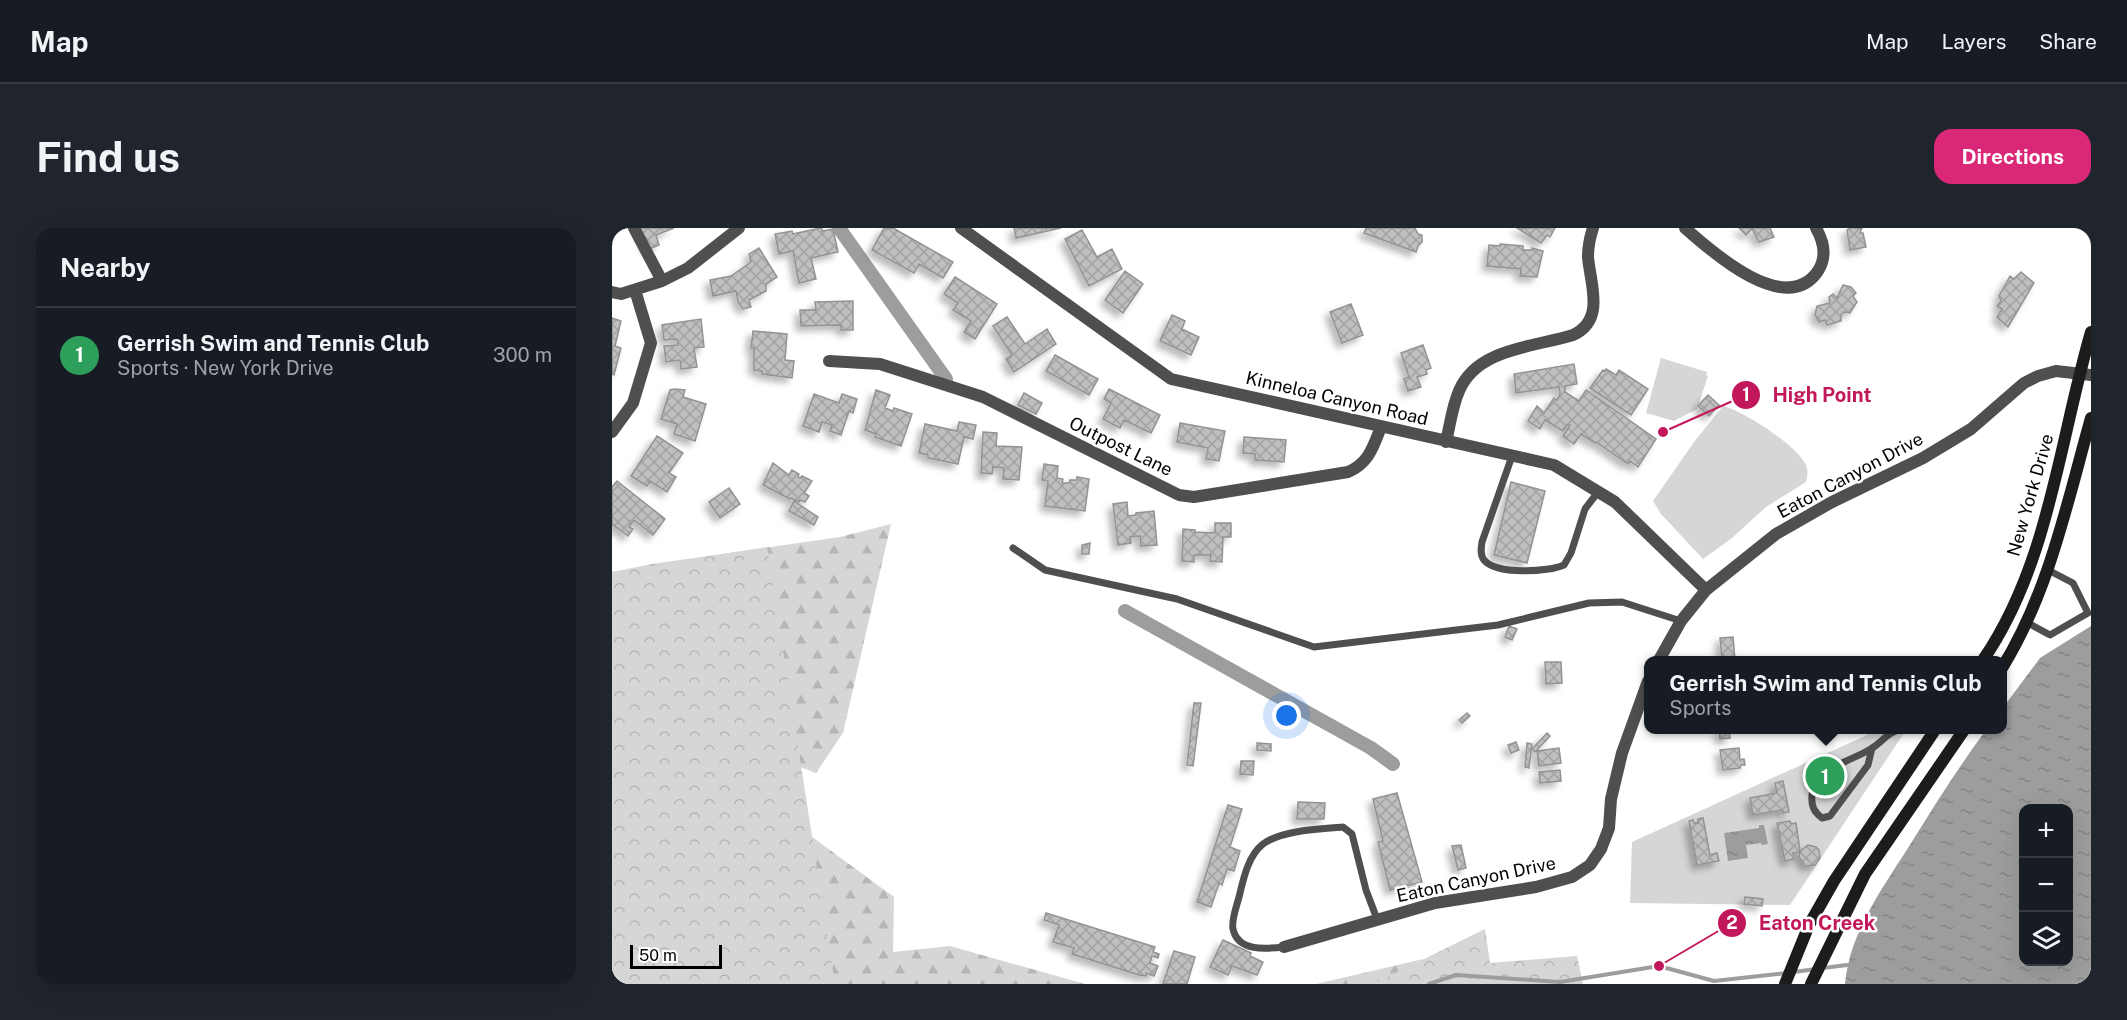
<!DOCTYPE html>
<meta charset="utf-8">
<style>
body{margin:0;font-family:"Public Sans",sans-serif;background:#20242c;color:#f1f3f6}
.controls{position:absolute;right:18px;bottom:18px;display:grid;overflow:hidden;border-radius:12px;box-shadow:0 6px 24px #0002}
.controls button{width:54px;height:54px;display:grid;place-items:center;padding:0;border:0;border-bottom:2px solid #363941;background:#171b24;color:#f1f3f6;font:30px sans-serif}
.scale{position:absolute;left:18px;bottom:15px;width:92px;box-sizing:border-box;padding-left:6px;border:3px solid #000;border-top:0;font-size:16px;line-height:21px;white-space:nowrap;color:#000;-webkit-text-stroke:4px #fff;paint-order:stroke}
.you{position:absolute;left:675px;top:488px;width:21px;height:21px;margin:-15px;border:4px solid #fff;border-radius:50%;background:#1a73e8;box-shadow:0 0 0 9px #1a73e833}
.badge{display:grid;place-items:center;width:39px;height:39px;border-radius:50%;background:#db2777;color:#fff;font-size:20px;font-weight:700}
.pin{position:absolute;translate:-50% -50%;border:3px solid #fff;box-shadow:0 2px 6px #0006}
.popup{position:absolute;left:1032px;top:428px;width:363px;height:78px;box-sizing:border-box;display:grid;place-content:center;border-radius:12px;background:#171b24;filter:drop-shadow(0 2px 4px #0005);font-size:20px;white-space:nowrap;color:#9ea1a6}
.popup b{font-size:22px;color:#f1f3f6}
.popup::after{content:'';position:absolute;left:50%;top:100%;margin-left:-12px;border:12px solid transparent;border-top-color:#171b24}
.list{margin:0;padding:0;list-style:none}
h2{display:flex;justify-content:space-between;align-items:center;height:78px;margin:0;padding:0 24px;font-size:26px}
h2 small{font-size:20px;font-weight:400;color:#9ea1a6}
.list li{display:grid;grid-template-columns:39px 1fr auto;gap:18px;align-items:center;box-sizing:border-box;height:96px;padding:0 24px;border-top:2px solid #363941}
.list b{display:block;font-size:22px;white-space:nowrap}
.list p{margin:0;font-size:20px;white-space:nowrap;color:#9ea1a6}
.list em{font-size:20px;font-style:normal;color:#9ea1a6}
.icon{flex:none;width:33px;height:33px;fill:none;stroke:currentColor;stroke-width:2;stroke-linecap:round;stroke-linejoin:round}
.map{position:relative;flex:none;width:1479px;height:756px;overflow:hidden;border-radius:18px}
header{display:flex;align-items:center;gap:36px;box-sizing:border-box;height:84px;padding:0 30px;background:#171b24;border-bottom:2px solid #363941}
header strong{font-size:28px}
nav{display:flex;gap:33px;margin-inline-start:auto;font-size:21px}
.intro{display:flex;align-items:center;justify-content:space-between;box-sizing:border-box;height:144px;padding:0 36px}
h1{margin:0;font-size:42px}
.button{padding:15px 27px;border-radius:18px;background:#db2777;color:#fff;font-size:21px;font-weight:700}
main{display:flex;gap:36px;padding:0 36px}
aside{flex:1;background:#171b24;border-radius:18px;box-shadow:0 6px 24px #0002}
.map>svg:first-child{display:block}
.forest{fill:url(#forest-firs)}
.park{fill:url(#park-crowns)}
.pitch{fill:#d6d6d6}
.water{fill:url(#water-ripples);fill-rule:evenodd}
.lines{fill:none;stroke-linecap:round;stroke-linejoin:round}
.stream{stroke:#9d9d9d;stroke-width:4}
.canal{stroke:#9d9d9d;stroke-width:14}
.building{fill:url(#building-cross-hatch);stroke:#939393;stroke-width:1.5;filter:url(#shadow)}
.lane{stroke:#4f4f4f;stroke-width:7}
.street{stroke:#4f4f4f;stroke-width:12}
.secondary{stroke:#1c1c1c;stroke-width:12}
.labels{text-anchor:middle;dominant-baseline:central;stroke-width:5;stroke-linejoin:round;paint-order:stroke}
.street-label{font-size:18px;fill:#000;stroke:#fff}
.leader{fill:none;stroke:#c2185b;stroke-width:2}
.callout-dot{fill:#c2185b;stroke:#fff;stroke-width:2}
.mark-label{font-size:18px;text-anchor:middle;font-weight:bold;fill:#fff}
.callout-label{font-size:20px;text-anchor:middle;font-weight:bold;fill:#c2185b;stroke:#fff;stroke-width:5;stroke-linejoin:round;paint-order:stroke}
</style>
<header>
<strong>Map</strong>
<nav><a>Map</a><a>Layers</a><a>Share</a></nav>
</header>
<div class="intro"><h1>Find us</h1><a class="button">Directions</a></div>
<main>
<aside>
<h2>Nearby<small></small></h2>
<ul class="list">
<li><span class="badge" style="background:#2e9e5b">1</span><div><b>Gerrish Swim and Tennis Club</b><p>Sports · New York Drive</p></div><em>300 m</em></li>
</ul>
</aside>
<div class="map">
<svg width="1479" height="756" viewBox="0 0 1479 756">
<defs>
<pattern id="forest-firs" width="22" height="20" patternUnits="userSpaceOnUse" patternTransform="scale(1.5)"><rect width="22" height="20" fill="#d6d6d6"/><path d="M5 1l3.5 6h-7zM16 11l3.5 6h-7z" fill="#b6b6b6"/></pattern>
<pattern id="park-crowns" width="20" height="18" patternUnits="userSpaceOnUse" patternTransform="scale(1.5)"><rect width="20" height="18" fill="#d6d6d6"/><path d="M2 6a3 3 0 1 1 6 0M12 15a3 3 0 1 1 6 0" fill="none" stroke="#b6b6b6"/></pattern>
<pattern id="water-ripples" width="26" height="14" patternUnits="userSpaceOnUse" patternTransform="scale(1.5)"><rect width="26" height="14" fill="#9d9d9d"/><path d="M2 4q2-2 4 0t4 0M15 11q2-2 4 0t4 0" fill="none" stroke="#858585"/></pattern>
<pattern id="building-cross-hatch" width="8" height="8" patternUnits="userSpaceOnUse" patternTransform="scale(1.5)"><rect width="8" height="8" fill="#bfbfbf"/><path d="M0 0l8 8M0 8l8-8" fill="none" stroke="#a2a2a2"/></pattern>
<filter id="shadow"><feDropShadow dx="-5" dy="5" stdDeviation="3" flood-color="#0004"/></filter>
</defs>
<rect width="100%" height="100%" fill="#fff"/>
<path class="forest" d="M279,296L231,505L204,545L148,524L121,551L282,669L281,724L338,718L473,756H0V344L40,336L228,309Z
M836,728L839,756H704L807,732Z"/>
<path class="park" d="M155,319L223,756H0V344Z
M873,701L878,735L965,728L971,756H761Z"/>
<path class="pitch" d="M1049,130L1095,144L1094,147L1096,148L1085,181L1062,193L1034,185Z
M1111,178C1130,182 1190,220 1195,240C1196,244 1195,250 1194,254L1154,279L1120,310L1091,331L1049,286L1041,273L1082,214Z
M1266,502H1294L1178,677L1018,675L1020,614Z"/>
<path class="water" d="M1479,398V756H1233C1238,702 1273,657 1301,612C1324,575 1348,537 1374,502H1390V481L1428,430ZM1412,580H1456V734H1412Z
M1147,597H1152L1156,616L1150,617L1149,615L1134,617L1136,630L1116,633L1112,605L1147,600Z"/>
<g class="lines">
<path class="stream" d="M1211,740L1235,737
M1182,744L1204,741
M817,756L844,747L948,754L1047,738L1102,753L1174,745"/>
<path class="canal" d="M227,0L334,151
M513,383L759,520L781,536"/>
</g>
<path class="building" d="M28,0H62L44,7L47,17L37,21Z
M208,0H210V3L221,1L226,24L199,30L204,51L187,55L181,23L167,26L163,6L180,3L181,6Z
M272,0H281L341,34L331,50L307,36L302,45L260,22Z
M402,0H449L404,10Z
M754,0H803L806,6L810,7V14L806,18L804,24L752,5Z
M905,0H943L938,9L935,7L929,15Z
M1127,0H1158L1162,9L1147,14L1140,1L1134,7Z
M1238,0H1250L1248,5H1251L1254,19L1238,22L1235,2Z
M470,2L485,29L500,21L510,41L477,58L453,11Z
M888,16L911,18V22H920V20L931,23L925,49L908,48L909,41L875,38L877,17L888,18Z
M147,20L165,49L154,56V63L137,72L139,79L131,81L126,74L124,63L101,68L98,52L119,48L139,34L137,26Z
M513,43L531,56L511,85L493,72Z
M1409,44L1422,55L1396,99L1385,89L1390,81L1385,78L1389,73L1387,68L1398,48L1402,51Z
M343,49L385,76L363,111L352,104L359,93L341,82L346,75L332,66Z
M1231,57L1239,59L1244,65L1241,68L1245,74L1238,85L1232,84L1229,87V93L1215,97L1213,92L1207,94L1203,87L1205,78L1218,75L1217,69L1221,66L1225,70Z
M241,73V102H229V97L189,98L188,82H204L203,74Z
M739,76L751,107L730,115L718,84Z
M560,87L573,93L570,101L587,109L579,127L548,113Z
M395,89L413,116L435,101L444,116L402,144L394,131L400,127L381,98Z
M0,90L9,93L3,118L9,120L2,147L0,146Z
M89,91L92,119L82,120L85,139L69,141L68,132L54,134L52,118L66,117L65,111L52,112L50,97Z
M141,103L175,106L173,132L182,133L180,150L150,146V143L142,142V120H139Z
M811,117L819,140L814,142L815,146L805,149L809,159L796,163L792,151L797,149L789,125Z
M443,127L486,151L477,167L434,143Z
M962,136L965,156L953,158V164L967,173L974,162L1044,211L1026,239L1018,233L1016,236L984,214L983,215L969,206L962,216L951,208L958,197L956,196L951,203L933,192L928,201L916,193L925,178L932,185L942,170L945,172L948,166L947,159L904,165L902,146Z
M994,141L1004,147L1007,142L1036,161L1019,187L978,160L991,142L993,143Z
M63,161L73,162L71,169L94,176L83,213L62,206L65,196L49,191L58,162Z
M497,161L548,187L539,205L512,192L508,200L491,191L499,175L492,171Z
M264,162L278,167L273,180L281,183L282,180L300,186L289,218L263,209L264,206L253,202Z
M412,165L430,175L424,186L406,177Z
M202,166L227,175L230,166L245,171L241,185L237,183L229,207L218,203L220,197L210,194L207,204L191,198Z
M1096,167L1107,177L1097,188L1086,178Z
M347,194L364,197L361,211L352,209L346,236L316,230V227L307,225L313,196L345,203Z
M568,195L613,203L607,233L594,231L596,220L565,214Z
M371,204L385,205L384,218L410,219L407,252L391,251L392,240L381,239L380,246L369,245Z
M45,208L71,225L57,245L64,249L55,264L38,253L35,258L19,248Z
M632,209L674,212L672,234L643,232V226L631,225Z
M161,235L177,247L180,242L187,246L186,249L188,250L190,248L200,253L192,265L197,268L193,274L188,272L187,274L179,270L178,271L151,257Z
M432,236L446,238L445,250L451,251L450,255H457L458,252H465V249L477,251L473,283L433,278L436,253L430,252Z
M5,253L53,291L41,307L22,292L17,299L21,301L16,308L0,296V259Z
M899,254L933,263L915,335L882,327Z
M117,260L128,276L108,290L97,274Z
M182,273L206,289L202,297L177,283Z
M515,274L516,288L524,287V285L542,283L545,317L529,318L528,308L518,309L519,315L506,317L501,276Z
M603,295H619V309H611L610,334L598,333L599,327H582V334L570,333L571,301L583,302V304L603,305Z
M478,315L477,326H470V317Z
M897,398L905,401L900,412L893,409Z
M1121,409L1123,431L1110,432L1108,410Z
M933,434H949L950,455L934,456Z
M582,475H589L581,538L575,537Z
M855,485L858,488L850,495L847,492Z
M1107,502H1117L1118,510L1108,511Z
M935,505L938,508L923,524L920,521Z
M904,514L907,522L899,525L896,517Z
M645,515L659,516V523L645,522Z
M915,515L920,516L917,540L913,539Z
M947,520L949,535L927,538L925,523Z
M1127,520L1128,532L1132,531L1133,537H1129L1128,540L1111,542L1108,522Z
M629,533H642L641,547L628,546Z
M948,542L949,553L928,555L927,544Z
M1171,553L1177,584L1171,585L1170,582L1141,587L1138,570L1165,565L1163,555Z
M785,565L810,654L778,662L766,614L771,613L761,571Z
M686,574L713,575L712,591H685Z
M616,577L630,581L618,619L628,623L622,643L615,641L610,657L607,655L599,679L585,674Z
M1091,590L1098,627L1105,625L1107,633L1085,637L1077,593L1081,592L1082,595H1086V591Z
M1178,593L1179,596L1184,595L1188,623L1196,617L1204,619L1207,622L1208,630L1203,637L1195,638L1192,636L1187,629L1188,624L1181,625L1182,631L1173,633L1165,595Z
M849,617L854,640L846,642L840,618Z
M1133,669L1151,671L1150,678L1132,676Z
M434,685L543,719L541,724L547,726L546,730L540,728L538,735L546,738L542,748L534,745V748L527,747L460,726L462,720L441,714L447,697L432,692Z
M611,712L639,725L638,728L651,734L645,747L620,738L616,747L598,739Z
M562,723L583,729L575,756H551Z"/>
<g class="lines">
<path class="lane" d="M900,228L870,314C869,320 868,327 872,332C884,347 937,344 952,337L959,325L973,281L986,264
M401,320L433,342L565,371L702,419L886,397L977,375L1010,374L1069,393
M1414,394L1438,407L1476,385L1461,355L1436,342
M1260,520L1256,537L1218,588L1210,590C1202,584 1199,578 1200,567C1202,539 1242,533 1260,520C1270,514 1274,506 1286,502
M672,719C654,721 626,724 621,701C619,691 626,675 628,665C632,648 637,627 651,616C670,602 708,601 731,599L740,606L754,662L765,691"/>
<path class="street" d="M22,0L50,53
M349,0L559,151L942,237L1003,274L1094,362
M1073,0C1100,24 1174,90 1206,43C1215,29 1212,14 1204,0
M0,64L9,66L50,53L76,40L127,0
M217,133L268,136L371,169L567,267L582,269L736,244C757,235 761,219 769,199
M0,204L21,175L39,115L23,62
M834,214C838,197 840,179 847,163C865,120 923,119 961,107C994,92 978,55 976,29C976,19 978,9 981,0
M1047,432L1069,393L1094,362L1164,306L1220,274L1311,230L1359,201L1412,155L1426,148L1444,143L1479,147
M672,719L823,675L924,659L960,649L978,637L989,621L997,600L999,571L1010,525L1036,453"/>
<path class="secondary" d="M1371,432C1437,336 1447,214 1479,104
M1390,440C1437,364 1455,275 1479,190
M1173,756L1197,697L1222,653L1323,502
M1199,756L1253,646L1352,502"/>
</g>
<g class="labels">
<g class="street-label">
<text transform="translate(725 170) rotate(13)">Kinneloa Canyon Road</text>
<text transform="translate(509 218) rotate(26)">Outpost Lane</text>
<text transform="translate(1238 247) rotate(-28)">Eaton Canyon Drive</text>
<text transform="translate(1418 267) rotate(-74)">New York Drive</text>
<text transform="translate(864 651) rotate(-12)">Eaton Canyon Drive</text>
</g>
</g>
<path class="leader" d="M1051 204L1134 167M1047 738L1120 695"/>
<g class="callout-dot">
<circle cx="1051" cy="204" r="6"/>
<circle cx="1047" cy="738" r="6"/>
<circle cx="1134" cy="167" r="15"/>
<circle cx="1120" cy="695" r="15"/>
</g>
<g class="mark-label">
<text x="1134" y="173">1</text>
<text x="1120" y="701">2</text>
</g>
<g class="callout-label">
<text x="1210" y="174">High Point</text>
<text x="1205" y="702">Eaton Creek</text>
</g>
</svg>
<div class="controls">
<button>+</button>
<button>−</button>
<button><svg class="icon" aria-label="layers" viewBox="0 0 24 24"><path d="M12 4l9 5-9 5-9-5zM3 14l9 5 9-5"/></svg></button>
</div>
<div class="scale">50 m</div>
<div class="you"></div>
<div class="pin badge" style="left:1213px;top:548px;background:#2e9e5b">1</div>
<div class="popup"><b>Gerrish Swim and Tennis Club</b>Sports</div>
</div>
</main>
